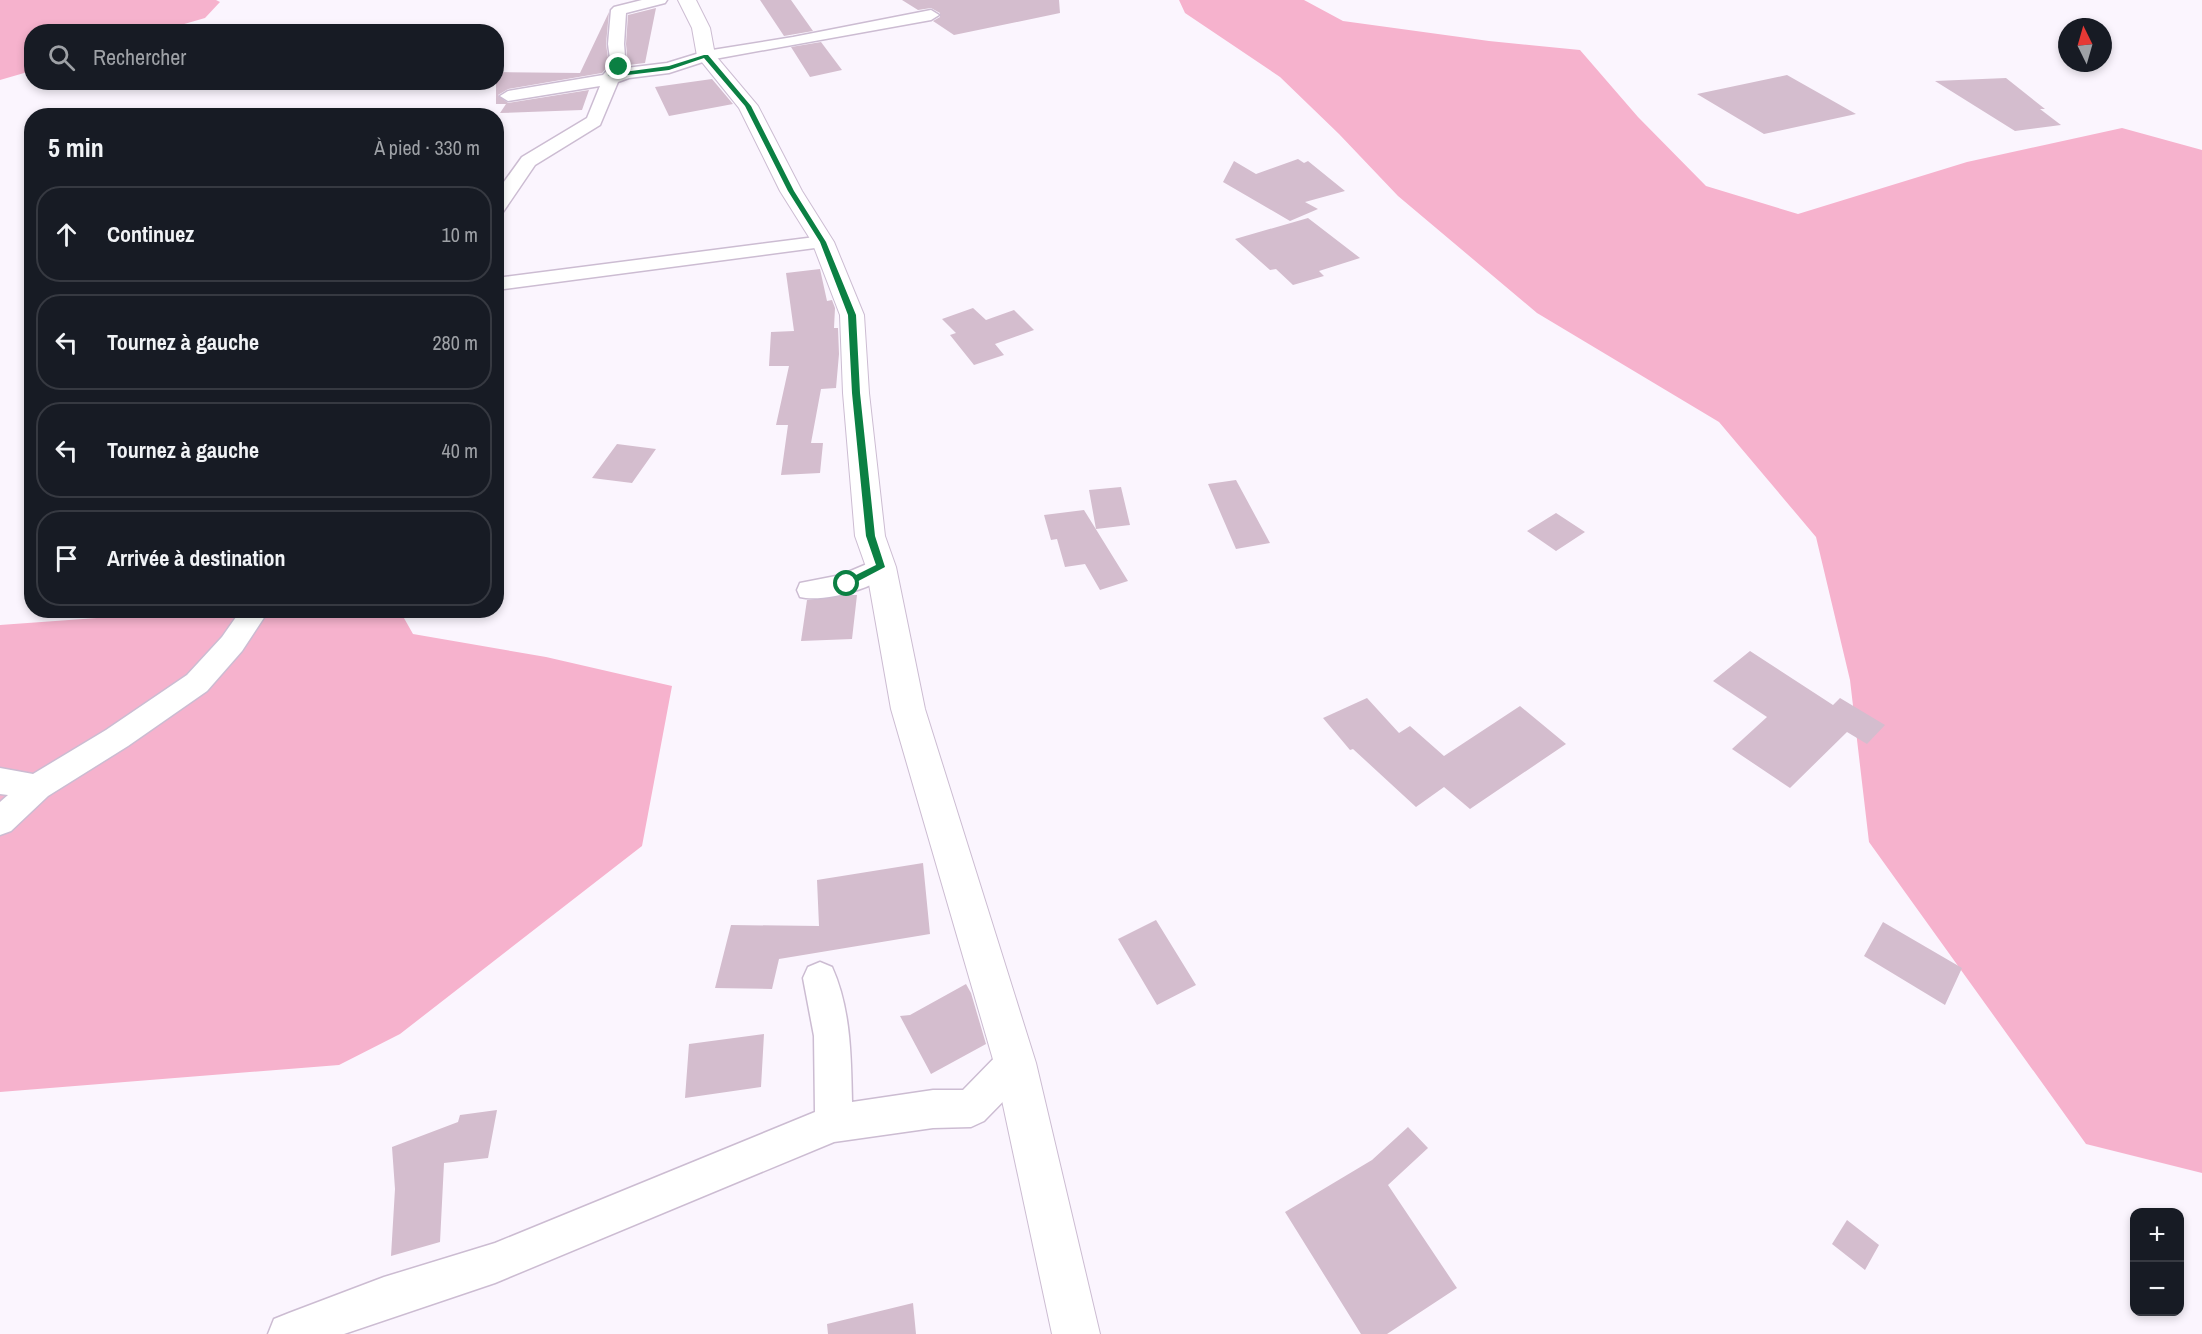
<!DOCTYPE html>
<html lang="fr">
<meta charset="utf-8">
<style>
body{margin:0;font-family:"Archivo Narrow",sans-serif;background:#242831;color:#f1f3f6}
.controls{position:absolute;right:18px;bottom:18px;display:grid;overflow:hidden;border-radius:12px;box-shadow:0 3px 9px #0003}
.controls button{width:54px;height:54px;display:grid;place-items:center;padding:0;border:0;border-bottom:2px solid #363941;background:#171b24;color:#f1f3f6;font:30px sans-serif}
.compass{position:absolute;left:2058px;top:18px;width:54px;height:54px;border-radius:50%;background:#171b24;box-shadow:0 3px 9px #0003;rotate:355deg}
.stop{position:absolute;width:18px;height:18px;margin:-14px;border:4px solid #0b8043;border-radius:50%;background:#fff}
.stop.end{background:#0b8043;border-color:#fff;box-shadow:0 2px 6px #0008}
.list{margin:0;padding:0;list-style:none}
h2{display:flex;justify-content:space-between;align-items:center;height:78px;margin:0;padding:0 24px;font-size:26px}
h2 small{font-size:20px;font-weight:400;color:#9ea1a6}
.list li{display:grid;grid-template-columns:39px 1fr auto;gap:18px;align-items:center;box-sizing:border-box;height:96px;margin:0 12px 12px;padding:0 12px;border:2px solid #363941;border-radius:24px}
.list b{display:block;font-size:22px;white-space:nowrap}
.list em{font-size:20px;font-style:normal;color:#9ea1a6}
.icon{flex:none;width:33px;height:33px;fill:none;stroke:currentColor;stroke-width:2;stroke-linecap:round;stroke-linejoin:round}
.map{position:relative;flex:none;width:2202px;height:1334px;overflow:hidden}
.search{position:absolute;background:#171b24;box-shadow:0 3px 9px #0003;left:24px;top:24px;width:480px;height:66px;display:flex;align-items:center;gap:15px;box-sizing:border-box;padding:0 21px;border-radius:24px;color:#9ea1a6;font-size:22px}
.panel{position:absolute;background:#171b24;box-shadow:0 3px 9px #0003;left:24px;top:108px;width:480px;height:510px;border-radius:24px}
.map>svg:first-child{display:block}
.green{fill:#f6b2cd}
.building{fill:#d4bdce}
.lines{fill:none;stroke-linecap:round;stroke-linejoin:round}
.minor-casing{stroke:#ccbcd2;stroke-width:3}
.tertiary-casing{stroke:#ccbcd2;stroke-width:2}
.minor{fill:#fff;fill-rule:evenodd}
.tertiary{fill:#fff;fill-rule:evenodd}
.route{fill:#0b8043}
</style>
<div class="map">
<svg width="2202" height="1334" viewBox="0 0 2202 1334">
<rect width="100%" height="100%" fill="#fbf5fe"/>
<path class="green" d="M0,0H216L220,2L205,18L160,31L32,32L31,71L0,80Z
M1179,0H1304L1343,21L1489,41L1580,50L1638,117L1706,186L1798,214L1967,162L2122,128L2202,150V1173L2086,1144L1869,842L1850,680L1816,537L1719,422L1537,313L1398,196L1339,134L1280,77L1185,13Z
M158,610L400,611L413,634L546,657L672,686L642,846L400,1034L339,1065L0,1092V625L152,614Z"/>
<path class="building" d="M760,0H791L813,31L784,36Z
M902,0H1059L1060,13L954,35L933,21L940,17V13L931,8L918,10Z
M656,8L645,63L628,65L626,44L628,15Z
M609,12L606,44L609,65L602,73L508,89L498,95L508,103L589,90L582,110L500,113L506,104H496V72L580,73Z
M821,42L842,70L810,77L791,47Z
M1787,75L1856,114L1764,134L1697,94Z
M2006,78L2045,109H2040L2061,125L2015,131L1935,81Z
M712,79L733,104L669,116L655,87Z
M1298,159L1304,163L1308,161L1345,191L1305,202L1318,209L1290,221L1223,182L1234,161L1256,174Z
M1308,218L1360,258L1319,271L1324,276L1293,285L1276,269L1270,270L1235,239Z
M820,269L827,301L832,300L835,308L834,328H838L839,354L836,388L821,389L811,443H823L820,473L781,475L788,425H776L789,366H769L771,332L794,331L786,273Z
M973,308L986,320L1014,310L1034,330L995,344L1004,355L974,365L950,335L956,333L942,319Z
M617,444L656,449L632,483L592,478Z
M1236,480L1270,543L1236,549L1208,484Z
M1121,487L1130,525L1096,529L1089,490Z
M1084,510L1128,581L1100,590L1085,564L1065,567L1057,539L1051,540L1044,515Z
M1556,513L1585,532L1556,551L1527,531Z
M848,595H857L852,639L801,641L807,600Z
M1750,651L1833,705L1840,698L1885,725L1867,744L1847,732L1790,788L1732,749L1767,717L1713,681Z
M1367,698L1399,733L1410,726L1444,756L1520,706L1566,744L1470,809L1444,787L1416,807L1353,749L1350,750L1323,718Z
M923,863L930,934L779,959L772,989L715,988L731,925L819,926L817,880Z
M1156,920L1196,985L1157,1005L1118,939Z
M1883,922L1962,968L1945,1005L1864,956Z
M966,984L971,993L986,1044L931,1074L900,1016L910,1015Z
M764,1034L761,1087L685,1098L689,1044Z
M497,1110L488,1158L444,1163L440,1242L391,1256L395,1189L392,1147L458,1122L460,1115Z
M1408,1127L1428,1148L1388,1185L1457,1288L1387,1334H1361L1285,1212L1372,1160Z
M1847,1220L1879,1245L1865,1270L1832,1244Z
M913,1303L916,1334H828L827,1324Z"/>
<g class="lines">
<defs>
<path id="minor" d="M642,0H667L665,3L626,13L624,44L626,68L667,63L706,51L793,37L931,10L939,15L931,20L709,60L669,73L629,78L618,82L600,125L535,165L503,212L496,214V193L522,157L587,118L600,86L508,101L500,96L508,91L603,75L611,66L608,44L611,10L614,7Z
M823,236L830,238L833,242L830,246L496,290V278Z
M881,558L890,560L894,567C882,588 823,603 800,597L797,590L800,583L841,575Z
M241,610H269L242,651L207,691L128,746L48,796L11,831L0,835V802L8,795L0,794V768L33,774L106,730L187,675L222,637Z
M820,962L832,967C851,1009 851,1057 852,1102L933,1090H963L1002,1050L1015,1045L1028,1050L1033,1063L1028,1076L984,1121L971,1127L933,1128L834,1142L495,1283L344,1334H268L274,1319L289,1313L384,1277L495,1243L815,1112L814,1036L803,978L808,967Z"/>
<path id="tertiary" d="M678,0H696L710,28L715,55L758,106L802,191L834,242L864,315L869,393L885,536L896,567L925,709L1036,1063L1100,1334H1052L994,1063L891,709L866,567L855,536L843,393L840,315L812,242L780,191L739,108L697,56L692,28Z"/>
</defs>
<use href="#minor" class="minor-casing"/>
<use href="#tertiary" class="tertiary-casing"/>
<use href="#minor" class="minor"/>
<use href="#tertiary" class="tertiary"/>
</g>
<path class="route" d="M704,55H708L751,106L794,191L826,242L856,315L860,393L875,536L885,567L847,587L844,586V581L876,565L866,536L852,393L848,315L820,242L788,191L745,106L704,58L669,70L611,77L608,75L619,65L622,67L616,73L669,66Z"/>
</svg>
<div class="controls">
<button>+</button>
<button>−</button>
</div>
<svg class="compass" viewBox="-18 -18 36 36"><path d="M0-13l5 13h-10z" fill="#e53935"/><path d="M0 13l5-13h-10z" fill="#9ea1a6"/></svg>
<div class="stop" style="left:847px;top:584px"></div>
<div class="stop end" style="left:619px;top:67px"></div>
<div class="search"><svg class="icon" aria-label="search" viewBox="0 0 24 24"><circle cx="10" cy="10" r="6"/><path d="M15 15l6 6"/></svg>Rechercher</div>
<section class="panel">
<h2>5 min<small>À pied · 330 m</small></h2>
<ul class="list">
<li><svg class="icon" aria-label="ahead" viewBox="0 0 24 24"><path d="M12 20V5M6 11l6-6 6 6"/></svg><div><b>Continuez</b></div><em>10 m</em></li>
<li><svg class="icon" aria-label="left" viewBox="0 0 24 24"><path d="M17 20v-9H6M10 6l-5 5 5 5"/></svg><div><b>Tournez à gauche</b></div><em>280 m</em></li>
<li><svg class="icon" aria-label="left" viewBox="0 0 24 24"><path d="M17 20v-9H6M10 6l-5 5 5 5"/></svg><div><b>Tournez à gauche</b></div><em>40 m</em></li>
<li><svg class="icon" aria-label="arrive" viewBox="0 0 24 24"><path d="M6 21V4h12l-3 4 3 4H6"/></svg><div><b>Arrivée à destination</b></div></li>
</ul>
</section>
</div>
